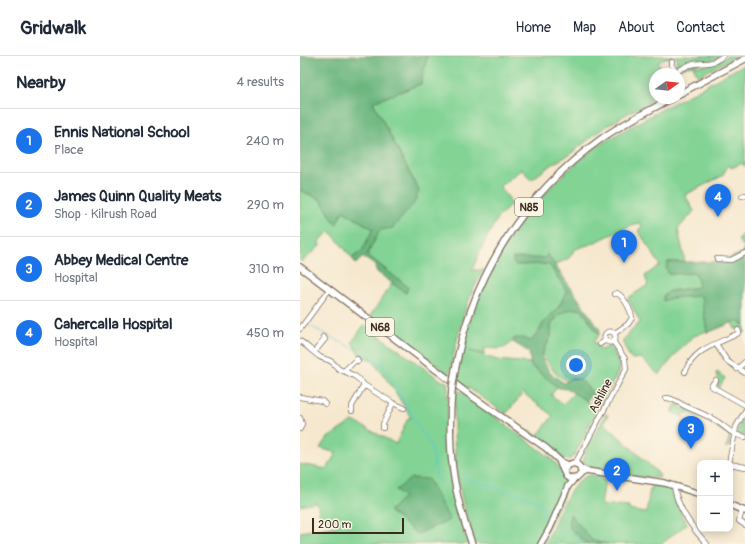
<!DOCTYPE html>
<meta charset="utf-8">
<style>
body{margin:0;font-family:Pangolin,sans-serif;background:#f2f2f3;color:#1f2937}
.controls{position:absolute;right:12px;bottom:12px;display:grid;overflow:hidden;border-radius:8px;box-shadow:0 2px 10px #0003}
.controls button{width:36px;height:36px;display:grid;place-items:center;padding:0;border:0;border-bottom:1px solid #e0e1e3;background:#fff;color:#1f2937;font:20px sans-serif}
.compass{position:absolute;left:349px;top:12px;width:36px;height:36px;border-radius:50%;background:#fff;box-shadow:0 2px 10px #0003;rotate:75deg}
.scale{position:absolute;left:12px;bottom:10px;width:92px;box-sizing:border-box;padding-left:4px;border:2px solid #3b2a1e;border-top:0;font-size:11px;line-height:14px;white-space:nowrap;color:#3b2a1e;-webkit-text-stroke:3px #fcf5e5;paint-order:stroke}
.you{position:absolute;left:276px;top:309px;width:14px;height:14px;margin:-10px;border:3px solid #fff;border-radius:50%;background:#1a73e8;box-shadow:0 0 0 6px #1a73e833}
.badge{display:grid;place-items:center;width:26px;height:26px;border-radius:50%;background:#1a73e8;color:#fff;font-size:13px;font-weight:700}
.pin{position:absolute;translate:-50% -33px;filter:drop-shadow(0 1px 2px #0008)}
.pin::after{content:'';position:absolute;top:21px;width:14px;height:12px;background:inherit;clip-path:polygon(0 0,100% 0,50% 100%)}
.list{margin:0;padding:0;list-style:none}
h2{display:flex;justify-content:space-between;align-items:center;height:52px;margin:0;padding:0 16px;font-size:17px}
h2 small{font-size:13px;font-weight:400;color:#747a83}
.list li{display:grid;grid-template-columns:26px 1fr auto;gap:12px;align-items:center;box-sizing:border-box;height:64px;padding:0 16px;border-top:1px solid #e0e1e3}
.list b{display:block;font-size:15px;white-space:nowrap}
.list p{margin:0;font-size:13px;white-space:nowrap;color:#747a83}
.list em{font-size:13px;font-style:normal;color:#747a83}
.map{position:relative;flex:none;width:445px;height:488px;overflow:hidden}
header{display:flex;align-items:center;gap:24px;box-sizing:border-box;height:56px;padding:0 20px;background:#fff;border-bottom:1px solid #e0e1e3}
header strong{font-size:19px}
nav{display:flex;gap:22px;margin-inline-start:auto;font-size:14px}
main{display:flex}
aside{flex:1;background:#fff}
.map>svg:first-child{display:block}
.green{fill:#82d394;stroke:#5e7e59;fill-rule:evenodd}
.forest{fill:#69b57e;stroke:#52704e}
.lines{fill:none;stroke-linecap:round;stroke-linejoin:round}
.stream{stroke:#5ecad7;stroke-width:1}
.minor-casing{stroke:#7c6c5c;stroke-width:6}
.major-casing{stroke:#7c6c5c;stroke-width:8}
.minor{stroke:#fff;stroke-width:4.5}
.major{stroke:#fff;stroke-width:5.5}
.major-bridge-casing{stroke:#7c6c5c;stroke-width:8;stroke-linecap:butt}
.major-bridge{stroke:#fff;stroke-width:5.5}
.labels{text-anchor:middle;dominant-baseline:central;stroke-width:3;stroke-linejoin:round;paint-order:stroke}
.shield{fill:#fcf5e5;stroke:#75675a;stroke-width:1}
.shield-label{font-size:11px;font-weight:bold;fill:#3b2a1e}
.street-label{font-size:12px;fill:#3b2a1e;stroke:#fcf5e5}
</style>
<header>
<strong>Gridwalk</strong>
<nav><a>Home</a><a>Map</a><a>About</a><a>Contact</a></nav>
</header>
<main>
<aside>
<h2>Nearby<small>4 results</small></h2>
<ul class="list">
<li><span class="badge">1</span><div><b>Ennis National School</b><p>Place</p></div><em>240 m</em></li>
<li><span class="badge">2</span><div><b>James Quinn Quality Meats</b><p>Shop · Kilrush Road</p></div><em>290 m</em></li>
<li><span class="badge">3</span><div><b>Abbey Medical Centre</b><p>Hospital</p></div><em>310 m</em></li>
<li><span class="badge">4</span><div><b>Cahercalla Hospital</b><p>Hospital</p></div><em>450 m</em></li>
</ul>
</aside>
<div class="map">
<svg width="445" height="488" viewBox="0 0 445 488">
<rect width="100%" height="100%" fill="#fcf5e5"/>
<filter id="ink" filterUnits="userSpaceOnUse"><feTurbulence type="fractalNoise" baseFrequency=".025" numOctaves="2"/><feDisplacementMap in="SourceGraphic" scale="8" xChannelSelector="R" yChannelSelector="G"/><feConvolveMatrix kernelMatrix="1 2 1 2 8 2 1 2 1" color-interpolation-filters="sRGB"/></filter>
<filter id="wash" filterUnits="userSpaceOnUse"><feTurbulence type="fractalNoise" baseFrequency=".012" numOctaves="4" result="noise"/><feDisplacementMap in="SourceGraphic" scale="16" xChannelSelector="R" yChannelSelector="G"/><feGaussianBlur stdDeviation="0.9" result="paint"/><feColorMatrix in="noise" values="0 0 0 0 0 0 0 0 0 0 0 0 0 0 0 0 0 1.4 0 .05"/><feComposite in="paint" operator="in"/></filter>
<g filter="url(#wash)">
<rect width="100%" height="100%" fill="#f6e8cf"/>
<path class="green" d="M127,0H373L369,3L367,1L358,6L365,18H355V42H357L325,59L299,75L269,99L252,108L231,124L222,113L200,130L212,147L197,163L184,187L172,214H184C164,243 157,285 149,319L133,306L70,260L92,227L106,237L108,231L67,199L80,174L119,135L73,46L121,28Z
M374,0H421L416,3L377,13L375,10L378,3Z
M427,0H437L398,20L393,10C406,10 416,9 427,0Z
M445,8V110H444L443,107L431,112L430,109L428,110L422,120L385,139L394,155L378,173L385,206H368L369,218L396,217L399,231L370,235L364,244L371,242L401,240L407,275L394,280L380,293L359,319L341,302L334,303L330,302L322,285L340,266L328,242L348,229L345,220L360,209L338,174L342,171L340,167L334,168L291,188L275,193L269,202L255,209L247,198L246,202L215,209L249,208L267,235L258,252L244,266L238,277L231,285L215,282C206,295 199,293 185,292L184,298L170,295L197,304L231,307V310L258,330L251,339L263,348L274,337L287,345L296,357L274,400L270,403L265,404L229,376V374L237,380L253,360L223,337L206,358L157,324C167,238 215,158 281,103C293,93 307,84 321,76Z
M0,134L21,144L36,168L43,155L73,173L62,195L52,202L30,175L19,185L20,190L3,205H0Z
M271,252L282,254L299,279L294,285L301,294L308,291H311L319,307L318,317L297,353L292,346V336L272,322L267,325L255,317L242,298L251,280V268L259,259Z
M436,265L445,269V277L441,276L439,272L435,273L432,266Z
M64,269L142,325L147,326L148,332C146,385 147,438 168,488H0V476L37,470L38,462L21,465L17,447L0,450V408L27,413L36,397L20,392L26,383L53,365L96,388L108,362H111L93,332L72,304L59,299L52,286ZM104,441L117,478L89,455Z
M417,316L425,322L419,332L416,329L419,325L416,318Z
M157,333L251,402C258,409 265,419 265,430C265,443 248,470 242,482H239L237,485L238,488H176C161,449 154,411 154,370C154,358 155,345 157,333Z
M376,348L380,350V352L383,353L384,351L404,360L431,378L429,390L425,392L426,391L430,379L417,372V370L404,364V362L387,357V354L383,361L372,356Z
M306,358L308,359L304,367L356,415L360,420L359,422C340,421 300,417 284,408V398Z
M445,358V380L438,379L437,374H438L440,370L438,369Z
M290,419L300,420V423L305,424L301,449L329,451V454L346,457L350,433H352V429L365,431L370,434L387,468L361,488H308L293,485L269,470L287,488H244C255,470 269,423 290,419Z"/>
<path class="forest" d="M0,0H127L121,28L73,46L119,135L114,147L93,172L80,174L67,199L108,231L106,237L77,216L74,208L62,201L56,208L52,202L62,195L73,173L43,155L36,169L21,144L0,134Z
M442,177H445V269L436,265L407,277L401,240L371,242L363,245V240L370,235L399,231L396,217L369,218L366,212L368,206H419L442,197L444,191L438,185Z
M247,198L300,274L299,279L282,254C266,251 261,256 251,268V280L241,300L250,317L264,327L272,322L281,324L292,336L287,345L267,333L259,332L231,310L229,296L213,286L215,282H224L231,285L238,277L244,266L258,252L267,236L249,208L215,209L212,202H246Z
M111,422L128,423L150,464L117,478L89,455L104,441L96,434Z
M270,458L293,485L308,488H287L268,470Z"/>
<g class="lines">
<path class="stream" d="M6,268L81,307L108,352L117,369L131,390L137,424L145,425
M163,422C178,425 191,430 205,435C218,439 233,440 243,449V459L248,465
M257,469L273,477L283,488"/>
</g>
</g>
<g filter="url(#ink)">
<g class="lines">
<defs>
<path id="minor" d="M372,6L371,8L376,16C380,14 386,10 390,9C405,5 409,11 423,0
M442,140L445,139
M417,203L431,204L445,197
M314,238L317,237C324,241 331,254 332,262L328,268L315,277
M0,273L29,234
M304.5 281a5.5 5.5 0 1 1 11 0a5.5 5.5 0 1 1-11 0Z
M0,285C7,290 13,296 20,301C23,303 28,303 32,306C35,308 37,313 41,314C50,318 58,320 64,329L93,347L83,368V372
M300,288L306,284
M416,288L427,305L445,317
M15,295L25,283L23,281
M437,313L445,306
M44,315L57,303L58,305
M385,316C395,292 415,289 437,278L439,276L438,274
M416,324L411,330L445,349
M0,341L22,345L25,348
M366,342C373,342 377,346 383,349C395,355 407,359 418,366C428,373 432,379 445,381
M93,347L104,352
M52,355V350L64,329
M0,362L2,368L0,373
M273,407L277,404L326,313L325,303L313,285
M429,407L436,371L445,355
M430,408L445,411
M374,430C377,452 392,472 407,488
M442,454L439,465L445,469"/>
<path id="major" d="M379,38L445,3
M0,211L163,334L246,392L261,406L268,409
M155,315C171,221 224,138 301,83C323,67 349,55 372,42
M152,333C147,391 152,434 172,488
M260,407L266,420L270,423L277,422L282,417L286,415
M266,412C271,405 279,406 281,415
M280,412L286,415L365,427L400,438
M430,449L445,455
M241,488L250,472L268,430L274,423"/>
</defs>
<use href="#minor" class="minor-casing"/>
<use href="#major" class="major-casing"/>
<use href="#minor" class="minor"/>
<use href="#major" class="major"/>
<defs>
<path id="major-bridge" d="M152,333L155,315"/>
</defs>
<use href="#major-bridge" class="major-bridge-casing"/>
<use href="#major-bridge" class="major-bridge"/>
</g>
</g>
<g class="labels">
<g class="shield">
<rect x="215" y="142" width="28" height="18" rx="3"/>
<rect x="66" y="262" width="28" height="18" rx="3"/>
</g>
<g class="shield-label">
<text x="229" y="151">N85</text>
<text x="80" y="271">N68</text>
</g>
<g class="street-label">
<text transform="translate(301 340) rotate(-62)">Ashline</text>
</g>
</g>
</svg>
<div class="controls">
<button>+</button>
<button>−</button>
</div>
<svg class="compass" viewBox="-18 -18 36 36"><path d="M0-13l5 13h-10z" fill="#e53935"/><path d="M0 13l5-13h-10z" fill="#747a83"/></svg>
<div class="scale">200 m</div>
<div class="you"></div>
<div class="pin badge" style="left:324px;top:207px">1</div>
<div class="pin badge" style="left:317px;top:435px">2</div>
<div class="pin badge" style="left:391px;top:393px">3</div>
<div class="pin badge" style="left:418px;top:161px">4</div>
</div>
</main>
